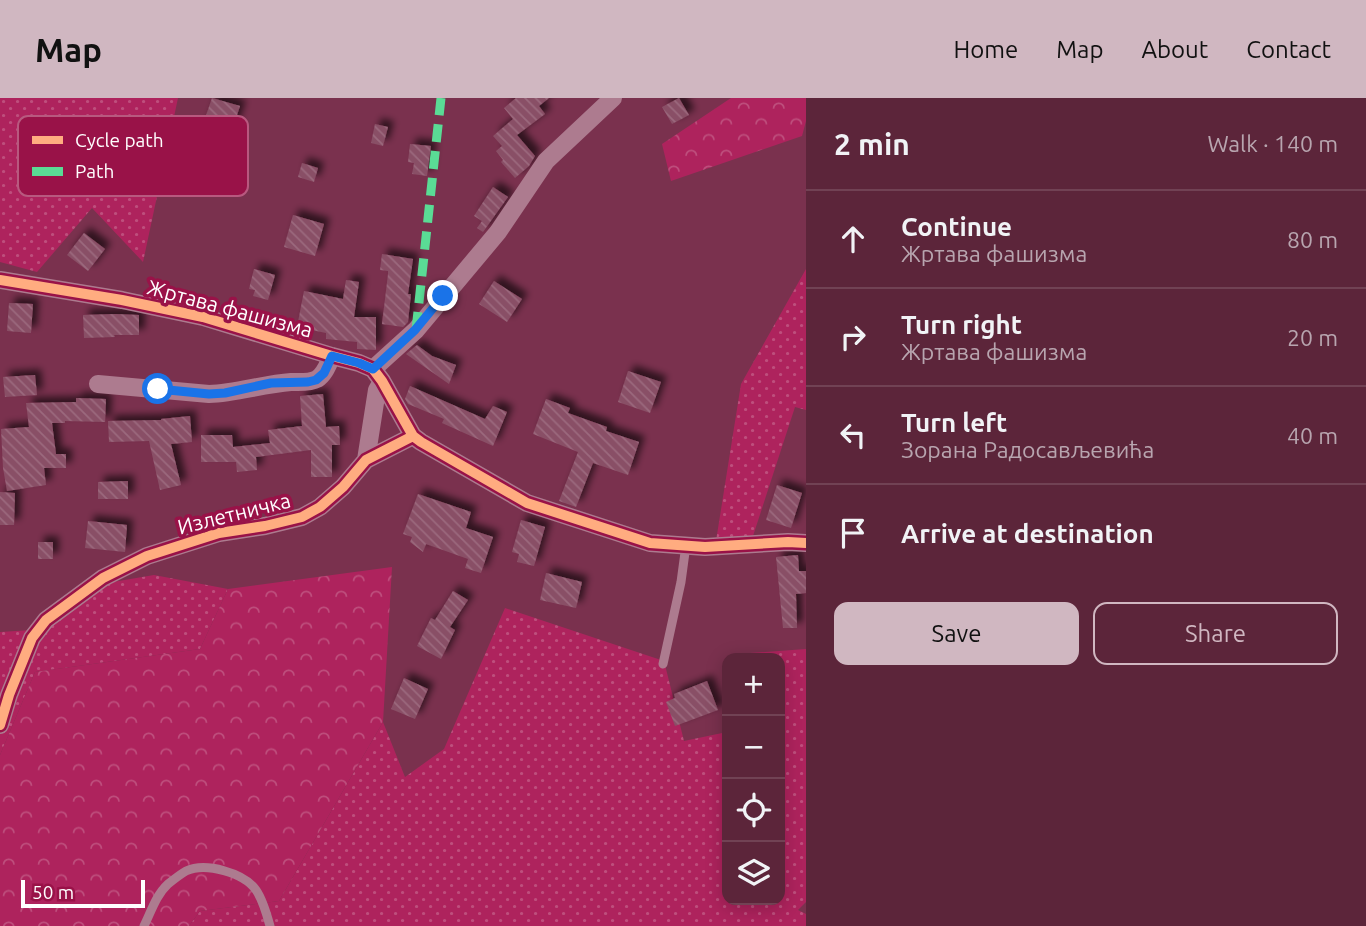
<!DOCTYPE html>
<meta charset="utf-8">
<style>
body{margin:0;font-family:Ubuntu,sans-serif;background:#653145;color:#f1f3f6}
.controls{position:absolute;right:21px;bottom:21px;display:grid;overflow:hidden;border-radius:14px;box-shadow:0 4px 18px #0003}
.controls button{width:63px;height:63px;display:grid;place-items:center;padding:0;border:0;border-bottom:2px solid #714254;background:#5c253a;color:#f1f3f6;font:35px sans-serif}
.scale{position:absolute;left:21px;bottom:18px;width:124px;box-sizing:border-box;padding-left:7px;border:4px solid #fff;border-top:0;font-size:19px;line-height:24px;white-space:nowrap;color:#fff;-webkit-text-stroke:5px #991248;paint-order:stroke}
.stop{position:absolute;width:21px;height:21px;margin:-16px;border:5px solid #1a73e8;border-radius:50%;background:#fff}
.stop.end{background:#1a73e8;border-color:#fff;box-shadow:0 2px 7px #0008}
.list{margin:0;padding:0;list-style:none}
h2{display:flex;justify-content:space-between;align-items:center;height:91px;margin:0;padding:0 28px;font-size:30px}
h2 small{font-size:23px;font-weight:400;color:#b8a5af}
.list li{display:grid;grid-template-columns:46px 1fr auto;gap:21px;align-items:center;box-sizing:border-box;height:98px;padding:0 28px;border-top:2px solid #714254}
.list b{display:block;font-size:26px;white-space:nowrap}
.list p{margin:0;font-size:23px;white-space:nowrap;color:#b8a5af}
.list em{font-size:23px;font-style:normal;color:#b8a5af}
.actions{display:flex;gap:14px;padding:21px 28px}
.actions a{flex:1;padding:16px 0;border:2px solid #d0b7c1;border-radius:14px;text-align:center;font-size:24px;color:#d0b7c1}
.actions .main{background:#d0b7c1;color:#111}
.icon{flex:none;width:38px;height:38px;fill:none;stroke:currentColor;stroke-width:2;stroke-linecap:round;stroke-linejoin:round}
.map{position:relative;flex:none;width:806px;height:828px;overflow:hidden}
header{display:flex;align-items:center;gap:42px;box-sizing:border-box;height:98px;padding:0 35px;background:#d0b7c1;color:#111}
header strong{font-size:33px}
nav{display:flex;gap:38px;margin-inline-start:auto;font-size:24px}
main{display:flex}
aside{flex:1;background:#5c253a}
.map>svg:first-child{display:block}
.green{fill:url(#green-dots)}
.forest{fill:url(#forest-crowns)}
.building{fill:url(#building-back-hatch);filter:url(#shadow)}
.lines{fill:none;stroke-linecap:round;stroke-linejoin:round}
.lane{stroke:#ad7b8f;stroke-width:9}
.street{stroke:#ad7b8f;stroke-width:18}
.quiet{stroke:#5adb95;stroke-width:9;stroke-dasharray:18 9;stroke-linecap:butt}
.cycleway-casing{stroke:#991248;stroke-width:15}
.cycleway{stroke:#ffac80;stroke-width:10}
.route{stroke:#1a73e8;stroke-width:9}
.labels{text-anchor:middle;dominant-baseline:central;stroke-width:7;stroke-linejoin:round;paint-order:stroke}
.street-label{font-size:21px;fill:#fff;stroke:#991248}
.key{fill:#991248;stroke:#b8597f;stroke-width:2}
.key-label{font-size:19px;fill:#fff}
</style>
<header>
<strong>Map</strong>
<nav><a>Home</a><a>Map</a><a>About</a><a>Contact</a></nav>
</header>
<main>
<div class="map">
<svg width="806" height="828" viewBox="0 0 806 828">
<defs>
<pattern id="green-dots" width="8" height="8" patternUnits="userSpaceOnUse" patternTransform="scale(1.75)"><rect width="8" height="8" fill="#ae235d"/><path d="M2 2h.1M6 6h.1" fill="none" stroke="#be4f7d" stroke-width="1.8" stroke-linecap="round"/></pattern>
<pattern id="forest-crowns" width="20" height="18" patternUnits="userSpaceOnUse" patternTransform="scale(1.75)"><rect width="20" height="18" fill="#ae235d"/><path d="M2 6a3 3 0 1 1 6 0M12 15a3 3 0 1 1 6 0" fill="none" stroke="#be4f7d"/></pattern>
<pattern id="building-back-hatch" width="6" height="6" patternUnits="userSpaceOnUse" patternTransform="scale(1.75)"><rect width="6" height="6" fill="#894f66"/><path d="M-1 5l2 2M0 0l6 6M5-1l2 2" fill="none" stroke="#9b697d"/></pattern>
<filter id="shadow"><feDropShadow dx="6" dy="-6" stdDeviation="3.5" flood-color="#0009"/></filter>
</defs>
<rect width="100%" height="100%" fill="#7a314e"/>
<path class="green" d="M0,0H178L143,164L92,110L37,174L0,164Z
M806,171V312L795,309L753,438L716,443L741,286Z
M154,477L228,491L200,551L35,574L0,657V534L48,531L107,485Z
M505,510L664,563L684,643L727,634V802H780V560H737L736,556L806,551V804L798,812L806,816V828H189L200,813L279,803L383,624L405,679L444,651Z"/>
<path class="forest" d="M731,0H806V23L802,38L671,83L662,46Z
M392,469L383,624L279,803L200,813L189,828H0V657L35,574L200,551L228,491Z"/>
<path class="building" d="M212,0L240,8L219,72L193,64L196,55L192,54L198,34L200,35Z
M516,0H549L539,8L545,16L517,37L535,58L529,68L515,80L501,64L503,62L496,53L502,48L493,38L513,21L504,10Z
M679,0L689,17L672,26L662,9Z
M375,26L388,29L383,48L371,45Z
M410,46L431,48L427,78L412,76L414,65L408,64Z
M302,65L318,70L314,84L298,79Z
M493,89L508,99L483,134L477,130L482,123L474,118Z
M293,117L324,126L315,158L284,149Z
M84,135L105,151L88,173L67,157Z
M382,156L413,161L408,196H411L408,224L403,229L382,226L388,176V173L380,172Z
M254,171L275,177L268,202L253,198L255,192L249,191Z
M346,182L359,184L354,219H376V252L357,251V244L326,241V235L297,229L304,193L343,201Z
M494,183L522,201L507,224L479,206Z
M9,205L33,206L31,235L7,233Z
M115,216L139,217V237H114L115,239L84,240L83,217Z
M417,247L432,258L456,267L449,286L406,256Z
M628,273L661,284L650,315L618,304Z
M35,277L37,297L5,299L3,279Z
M410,288L485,321L493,308L507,314L493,348L442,325L444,321L408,306L405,301Z
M323,296L326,329L339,328L340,347H332V379H311V352L256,359L257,372L237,374L236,364H201V337H232L233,349L270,345L268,332L302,328L300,298Z
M76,300L106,301L105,324L65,323V325H52L56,356H66V370H44L46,387L7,393L3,370L1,331L29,329L26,305L76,304Z
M546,301L570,310L568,315L607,329L606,333L639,344L628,377L593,365L576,409L559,403L578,354L533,336Z
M190,318L192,344L171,346L181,387L160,392L149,343L109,344L108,323L161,322V321Z
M128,383V401H98V384Z
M777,387L802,395L791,430L766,422Z
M0,394L15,395L14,427H0Z
M418,396L471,414L466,430L493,439L481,475L465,470L468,461L426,446L423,454L410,444L412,439L403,436Z
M521,422L545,429L534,468L517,464L519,456L512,454Z
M88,423L127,427L125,454L85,450Z
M38,444H53V461H38Z
M798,457L799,473H806V495L796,496L797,530H783L776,459Z
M546,475L582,484L576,510L540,502Z
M453,493L468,502L450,529L455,532L441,561L417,548L431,520L435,522Z
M404,580L428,591L415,621L391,611Z
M707,583L718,612L675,628L666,604L675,600L674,596Z"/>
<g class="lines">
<path class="lane" d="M663,566L681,484L686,447
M144,828C151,814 156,797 168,786C173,782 181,776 186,773C206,764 244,775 256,792C263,802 267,817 270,828"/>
<path class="street" d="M0,182L122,202L203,219L332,258L359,265L373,271L382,283L413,338L421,344L527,405L650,445L705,449L788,444L806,445
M373,271L416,232L498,134L546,63L613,0
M98,286L209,296C237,295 263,286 291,284C299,284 310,285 317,281C325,276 328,266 332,258
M366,362L377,292L382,283
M0,627L9,597L32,540L46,522L103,480L147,458L219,435L265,428L302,419L320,409L343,389L366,362L413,338"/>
<path class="quiet" d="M416,232L441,0"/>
<defs>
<path id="cycleway" d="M0,182L122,202L203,219L332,258L359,265L373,271L382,283L413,338L421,344L527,405L650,445L705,449L788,444L806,445
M0,627L9,597L32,540L46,522L103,480L147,458L219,435L265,428L302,419L320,409L343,389L366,362L413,338"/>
</defs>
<use href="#cycleway" class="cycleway-casing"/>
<use href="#cycleway" class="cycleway"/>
</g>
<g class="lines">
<path class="route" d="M158,291L209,296L225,295L271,285L308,284L316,282L324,275L332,258L359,265L373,271L415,232L443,198"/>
</g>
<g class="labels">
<g class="street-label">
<text transform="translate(230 210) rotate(15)">Жртава фашизма</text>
<text transform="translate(234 415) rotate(-14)">Излетничка</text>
</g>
</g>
<rect x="18" y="18" width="230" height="80" rx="10" class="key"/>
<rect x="32" y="38" width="31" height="8" fill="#ffac80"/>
<rect x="32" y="69" width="31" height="9" fill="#5adb95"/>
<g class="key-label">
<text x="75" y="49">Cycle path</text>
<text x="75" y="80">Path</text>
</g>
</svg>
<div class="controls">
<button>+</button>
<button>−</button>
<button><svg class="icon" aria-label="locate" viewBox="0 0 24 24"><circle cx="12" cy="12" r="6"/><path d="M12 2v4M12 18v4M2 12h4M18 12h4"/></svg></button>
<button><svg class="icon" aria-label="layers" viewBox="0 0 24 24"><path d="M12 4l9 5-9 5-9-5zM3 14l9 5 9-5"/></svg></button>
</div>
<div class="scale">50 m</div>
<div class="stop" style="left:158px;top:291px"></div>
<div class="stop end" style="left:443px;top:198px"></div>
</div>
<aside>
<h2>2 min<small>Walk · 140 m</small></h2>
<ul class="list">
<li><svg class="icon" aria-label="ahead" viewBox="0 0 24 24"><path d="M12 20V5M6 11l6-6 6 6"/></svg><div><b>Continue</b><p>Жртава фашизма</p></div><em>80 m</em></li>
<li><svg class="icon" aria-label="right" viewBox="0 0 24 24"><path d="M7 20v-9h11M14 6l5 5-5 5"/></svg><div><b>Turn right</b><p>Жртава фашизма</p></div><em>20 m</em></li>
<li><svg class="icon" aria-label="left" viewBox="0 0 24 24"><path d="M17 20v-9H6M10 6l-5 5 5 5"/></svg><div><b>Turn left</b><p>Зорана Радосављевића</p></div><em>40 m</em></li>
<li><svg class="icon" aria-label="arrive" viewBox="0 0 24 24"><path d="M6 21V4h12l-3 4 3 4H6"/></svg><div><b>Arrive at destination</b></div></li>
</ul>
<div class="actions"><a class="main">Save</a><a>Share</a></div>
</aside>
</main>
